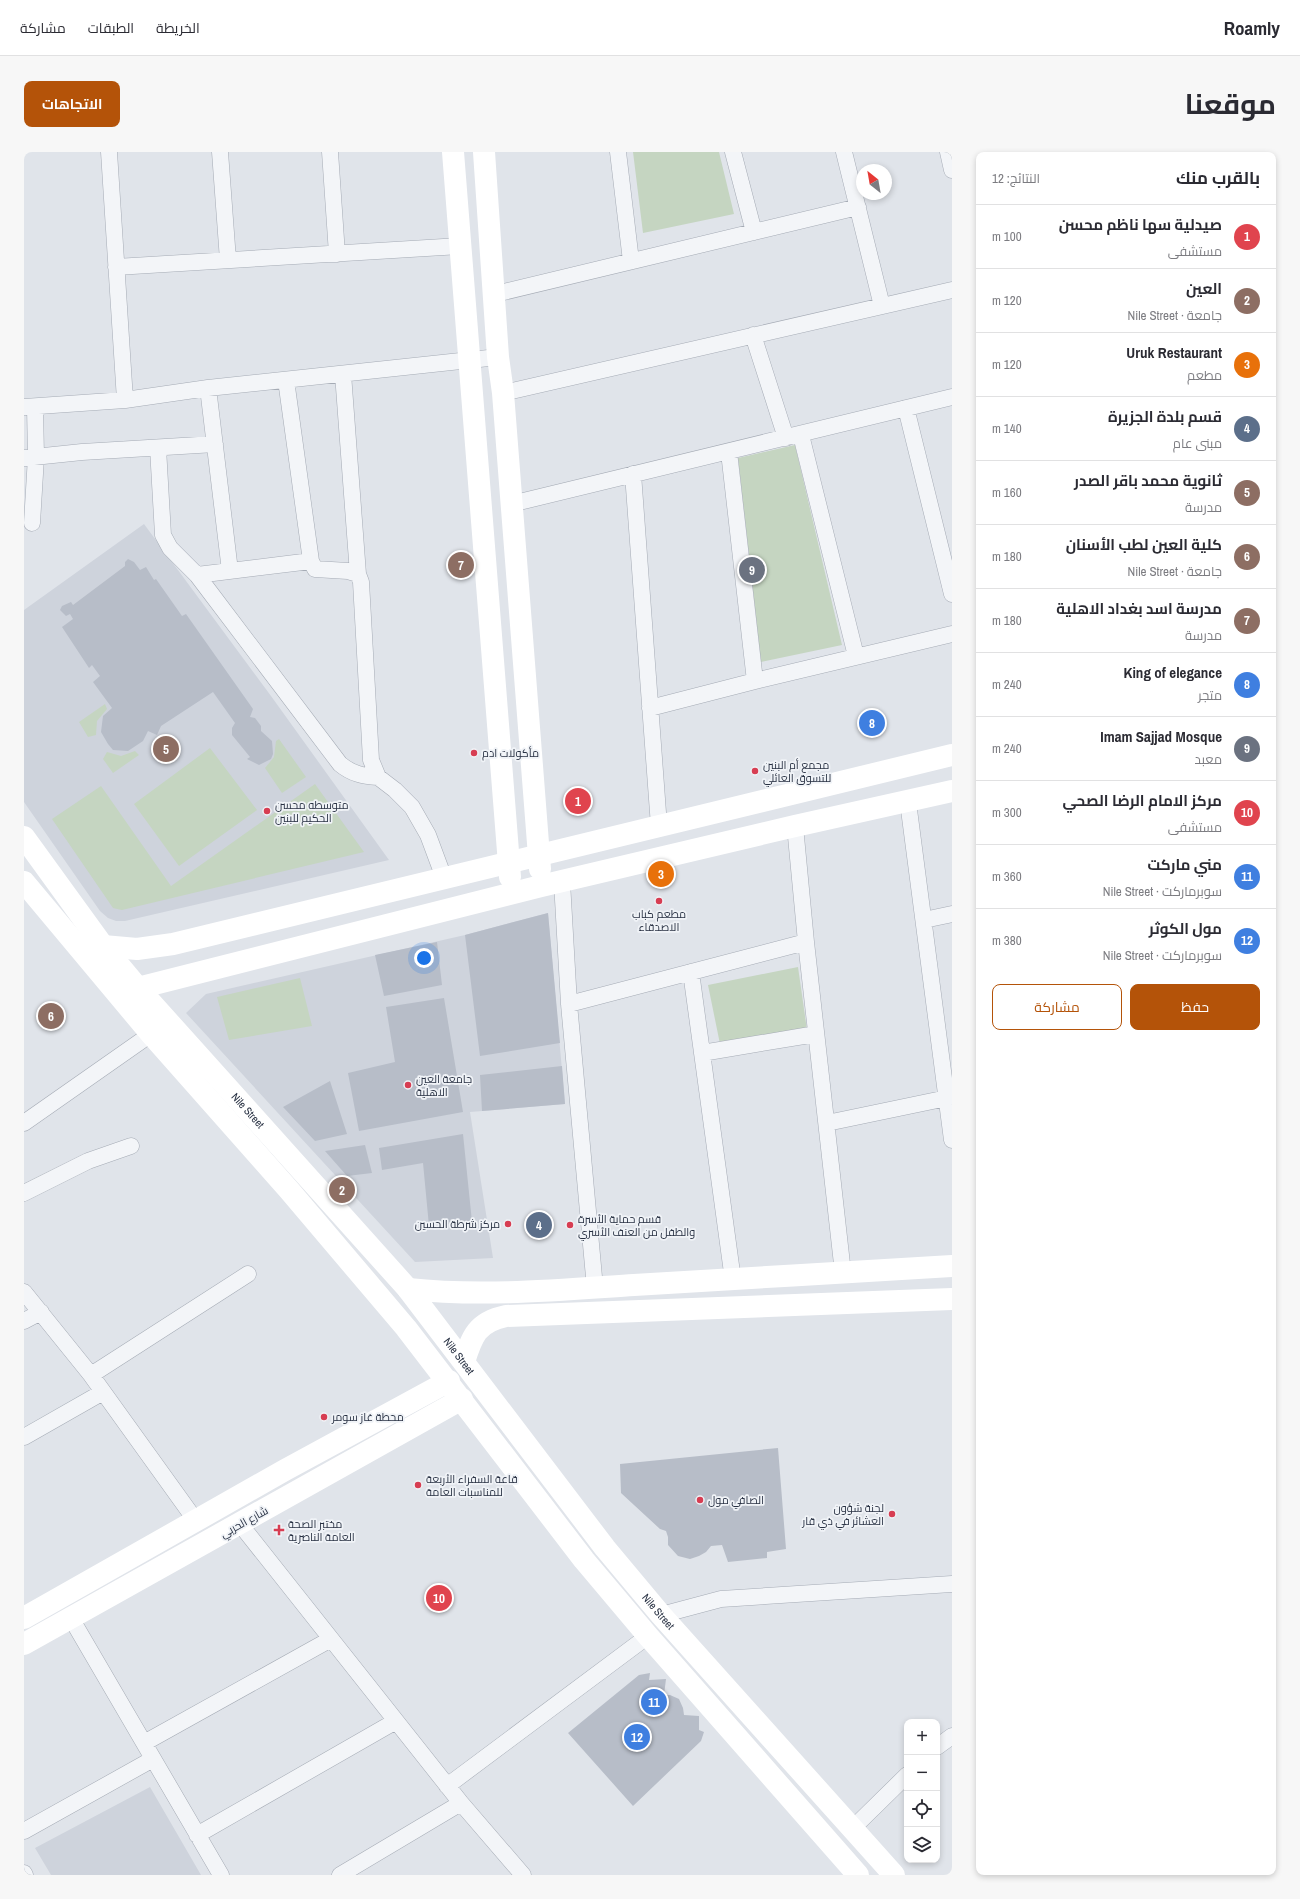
<!DOCTYPE html>
<html lang="ar">
<meta charset="utf-8">
<style>
body{margin:0;font-family:"Archivo Narrow",Cairo,sans-serif;background:#f7f7f7;color:#2b2b33;direction:rtl}
.controls{position:absolute;right:12px;bottom:12px;display:grid;overflow:hidden;border-radius:8px;box-shadow:0 2px 6px #0003}
.controls button{width:36px;height:36px;display:grid;place-items:center;padding:0;border:0;border-bottom:1px solid #e1e1e2;background:#fff;color:#2b2b33;font:20px sans-serif}
.compass{position:absolute;left:832px;top:12px;width:36px;height:36px;border-radius:50%;background:#fff;box-shadow:0 2px 6px #0003;rotate:329deg}
.you{position:absolute;left:400px;top:806px;width:14px;height:14px;margin:-10px;border:3px solid #fff;border-radius:50%;background:#1a73e8;box-shadow:0 0 0 6px #1a73e833}
.badge{display:grid;place-items:center;width:26px;height:26px;border-radius:50%;background:#b45309;color:#fff;font-size:13px;font-weight:700}
.pin{position:absolute;translate:-50% -50%;border:2px solid #fff;box-shadow:0 1px 4px #0006}
.list{margin:0;padding:0;list-style:none}
h2{display:flex;justify-content:space-between;align-items:center;height:52px;margin:0;padding:0 16px;font-size:17px}
h2 small{font-size:13px;font-weight:400;color:#7c7c81}
.list li{display:grid;grid-template-columns:26px 1fr auto;gap:12px;align-items:center;box-sizing:border-box;height:64px;padding:0 16px;border-top:1px solid #e1e1e2}
.list b{display:block;font-size:15px;white-space:nowrap}
.list p{margin:0;font-size:13px;white-space:nowrap;color:#7c7c81}
.list em{font-size:13px;font-style:normal;color:#7c7c81}
.actions{display:flex;gap:8px;padding:12px 16px}
.actions a{flex:1;padding:9px 0;border:1px solid #b45309;border-radius:8px;text-align:center;font-size:14px;color:#b45309}
.actions .main{background:#b45309;color:#fff}
.icon{flex:none;width:22px;height:22px;fill:none;stroke:currentColor;stroke-width:2;stroke-linecap:round;stroke-linejoin:round}
.map{position:relative;flex:none;width:928px;height:1723px;overflow:hidden;direction:ltr;border-radius:8px}
header{display:flex;align-items:center;gap:24px;box-sizing:border-box;height:56px;padding:0 20px;background:#fff;border-bottom:1px solid #e1e1e2}
header strong{font-size:19px}
nav{display:flex;gap:22px;margin-inline-start:auto;font-size:14px}
.intro{display:flex;align-items:center;justify-content:space-between;box-sizing:border-box;height:96px;padding:0 24px}
h1{margin:0;font-size:28px}
.button{padding:10px 18px;border-radius:8px;background:#b45309;color:#fff;font-size:14px;font-weight:700}
main{display:flex;gap:24px;padding:0 24px}
aside{flex:1;background:#fff;border-radius:8px;box-shadow:0 2px 6px #0003}
.map>svg:first-child{display:block}
.built{fill:#ced3dc}
.green{fill:#c5d5c1}
.building{fill:#b7bdc8}
.lines{fill:none;stroke-linecap:round;stroke-linejoin:round}
.street-casing{stroke:#a5abb5;stroke-width:17}
.street{stroke:#f3f5f8;stroke-width:16}
.secondary{stroke:#fff;stroke-width:22}
.poi-dot{fill:#d73d52;stroke:#f0f3f7;stroke-width:1.5}
.labels{text-anchor:middle;dominant-baseline:central;stroke-width:3.5;stroke-linejoin:round;paint-order:stroke}
.poi-label{font-size:11px;fill:#283143;stroke:#f0f3f7;text-anchor:start}
.street-label{font-size:11px;fill:#283143;stroke:#f0f3f7}
</style>
<header>
<strong>Roamly</strong>
<nav><a>الخريطة</a><a>الطبقات</a><a>مشاركة</a></nav>
</header>
<div class="intro"><h1>موقعنا</h1><a class="button">الاتجاهات</a></div>
<main>
<aside>
<h2>بالقرب منك<small>النتائج: 12</small></h2>
<ul class="list">
<li><span class="badge" style="background:#e0444e">1</span><div><b>صيدلية سها ناظم محسن</b><p>مستشفى</p></div><em>100 m</em></li>
<li><span class="badge" style="background:#8d6e63">2</span><div><b>العين</b><p>جامعة · Nile Street</p></div><em>120 m</em></li>
<li><span class="badge" style="background:#e8710a">3</span><div><b>Uruk Restaurant</b><p>مطعم</p></div><em>120 m</em></li>
<li><span class="badge" style="background:#5c6f8a">4</span><div><b>قسم بلدة الجزيرة</b><p>مبنى عام</p></div><em>140 m</em></li>
<li><span class="badge" style="background:#8d6e63">5</span><div><b>ثانوية محمد باقر الصدر</b><p>مدرسة</p></div><em>160 m</em></li>
<li><span class="badge" style="background:#8d6e63">6</span><div><b>كلية العين لطب الأسنان</b><p>جامعة · Nile Street</p></div><em>180 m</em></li>
<li><span class="badge" style="background:#8d6e63">7</span><div><b>مدرسة اسد بغداد الاهلية</b><p>مدرسة</p></div><em>180 m</em></li>
<li><span class="badge" style="background:#3f7fe0">8</span><div><b>King of elegance</b><p>متجر</p></div><em>240 m</em></li>
<li><span class="badge" style="background:#6b7280">9</span><div><b>Imam Sajjad Mosque</b><p>معبد</p></div><em>240 m</em></li>
<li><span class="badge" style="background:#e0444e">10</span><div><b>مركز الامام الرضا الصحي</b><p>مستشفى</p></div><em>300 m</em></li>
<li><span class="badge" style="background:#3f7fe0">11</span><div><b>مني ماركت</b><p>سوبرماركت · Nile Street</p></div><em>360 m</em></li>
<li><span class="badge" style="background:#3f7fe0">12</span><div><b>مول الكوثر</b><p>سوبرماركت · Nile Street</p></div><em>380 m</em></li>
</ul>
<div class="actions"><a class="main">حفظ</a><a>مشاركة</a></div>
</aside>
<div class="map">
<svg width="928" height="1723" viewBox="0 0 928 1723">
<rect width="100%" height="100%" fill="#e0e4ea"/>
<path class="built" d="M120,372L247,544L365,708L101,769H92L84,766L76,759L0,650V458Z
M524,761L541,952L446,960L469,1106L391,1110L162,861L182,842L441,783Z
M126,1635L177,1723H27L11,1696Z"/>
<path class="green" d="M609,0H695L710,62L619,81Z
M771,293L818,493L737,510L714,306Z
M81,552L83,557L73,569L72,583L64,585L55,570Z
M255,587L282,625L258,641L241,616L250,605L252,589Z
M186,596L233,658L155,714L110,652Z
M111,599L115,603L89,621L79,607L83,600L97,604Z
M291,632L340,700L98,758L89,756L28,667L77,634L147,734Z
M774,815L783,878L696,892L684,833Z
M276,826L288,874L205,888L193,845Z"/>
<path class="building" d="M104,407L110,410L116,418L122,415L130,428L132,427L158,464L162,462L229,557L226,565L231,566L237,574V579L248,589L249,602L247,607L235,613L223,607L226,605L208,583V576L211,571L189,540L137,574L133,583L124,579L119,589L104,599L89,598L84,592L77,580L79,564L88,556L69,530L76,524L68,513L65,516L38,475L49,467L46,462L42,464L36,458L38,454L47,450L49,453L101,414V410Z
M524,761L536,891L456,904L441,783Z
M413,790L418,833L360,844L351,803Z
M420,846L439,960L335,979L324,921L371,910L362,855Z
M538,914L541,952L458,959L456,923Z
M306,929L323,982L291,989L259,955Z
M439,982L448,1070L405,1074L399,1011L358,1018L355,996Z
M341,993L348,1021L323,1024L301,999Z
M754,1296L762,1397L743,1400V1406L704,1410L698,1393L687,1394L682,1400L675,1404L666,1407L654,1404L644,1393V1385L642,1379L636,1377L597,1341L596,1312Z
M626,1521L625,1528L642,1527L640,1543H646L655,1547L659,1556L660,1563L675,1564V1578L680,1580L677,1589L609,1654L544,1581L615,1523Z"/>
<g class="lines">
<defs>
<path id="street" d="M85,0L101,248
M196,0L204,108
M306,0L313,102
M594,0L607,109
M709,0L730,80
M820,0L858,154
M924,0L928,18
M92,115L436,94
M471,142L834,55
M729,183L762,286
M319,222L334,422
M262,228L287,409L291,417L324,419L334,422L337,430L347,608L354,625L371,638L388,655L404,683L420,726
M184,236L206,419
M479,241L928,138
M0,255L101,248L184,236L474,205
M882,256L928,442
M777,283L832,504
M134,296L139,383L146,396L173,423L316,612C328,622 339,624 354,625
M705,300L731,529
M0,306L58,300L191,292
M609,322L635,674
M487,352L928,245
M8,371L12,305L11,255
M173,423L287,409
M626,556L731,529L928,482
M884,650L928,988
M771,674L782,790L819,1121
M538,730L545,852L571,1136
M900,768L928,762
M667,820L709,1128
M545,852L782,790
M678,901L792,882
M0,971L127,882
M803,971L923,946
M0,1041L64,1009L107,994
M0,1140L67,1223L172,1369
M0,1169L17,1160
M67,1223L224,1122
M0,1285L79,1240
M216,1372L437,1651L499,1723
M637,1463L697,1447L928,1432
M47,1466L197,1723
M120,1591L307,1487
M913,1595L928,1584
M423,1634L624,1484
M829,1676L883,1623
M0,1679L129,1607
M173,1683L372,1569
M0,1721L1,1723
M316,1723L437,1651"/>
</defs>
<use href="#street" class="street-casing"/>
<use href="#street" class="street"/>
<g class="secondary">
<path d="M429,0L486,725"/>
<path d="M460,0L474,205L479,241L516,717"/>
<path id="s1" d="M0,685L79,794L114,836L384,1137L581,1396L637,1463L870,1723"/>
<path d="M0,730L127,882L265,1038L382,1176L560,1408L624,1484L834,1723"/>
<path d="M79,794L113,797L149,792L928,603"/>
<path d="M114,836L517,734L771,674L928,639"/>
<path d="M384,1137C459,1145 535,1138 610,1133C716,1127 822,1120 928,1114"/>
<path d="M440,1210C448,1184 453,1170 482,1164L928,1147"/>
<path d="M0,1466L261,1318L425,1229"/>
<path d="M0,1492L438,1247"/>
</g>
</g>
<g class="poi-dot">
<circle cx="450" cy="601" r="4"/>
<circle cx="731" cy="619" r="4"/>
<circle cx="243" cy="659" r="4"/>
<circle cx="635" cy="749" r="4"/>
<circle cx="384" cy="933" r="4"/>
<circle cx="484" cy="1072" r="4"/>
<circle cx="546" cy="1073" r="4"/>
<circle cx="300" cy="1265" r="4"/>
<circle cx="394" cy="1333" r="4"/>
<circle cx="676" cy="1348" r="4"/>
<circle cx="868" cy="1362" r="4"/>
<path d="M253 1372h4v4h4v4h-4v4h-4v-4h-4v-4h4z"/>
</g>
<g class="labels">
<g class="poi-label">
<text x="458" y="601">مأكولات ادم</text>
<text x="739" y="613">مجمع أم البنين<tspan x="739" dy="13">للتسوق العائلي</tspan></text>
<text x="251" y="653">متوسطه محسن<tspan x="251" dy="13">الحكيم للبنين</tspan></text>
<text x="635" y="762" text-anchor="middle">مطعم كباب<tspan x="635" dy="13">الاصدقاء</tspan></text>
<text x="392" y="927">جامعة العين<tspan x="392" dy="13">الاهلية</tspan></text>
<text x="554" y="1067">قسم حماية الأسرة<tspan x="554" dy="13">والطفل من العنف الأسري</tspan></text>
<text x="476" y="1072" text-anchor="end">مركز شرطة الحسين</text>
<text x="308" y="1265">محطة غاز سومر</text>
<text x="402" y="1327">قاعة السفراء الأربعة<tspan x="402" dy="13">للمناسبات العامة</tspan></text>
<text x="684" y="1348">الصافي مول</text>
<text x="860" y="1356" text-anchor="end">لجنة شؤون<tspan x="860" dy="13">العشائر في ذي قار</tspan></text>
<text x="264" y="1372">مختبر الصحة<tspan x="264" dy="13">العامة الناصرية</tspan></text>
</g>
<g class="street-label">
<text stroke="none"><textPath href="#s1" startOffset="354">Nile Street</textPath></text>
<text stroke="none"><textPath href="#s1" startOffset="678">Nile Street</textPath></text>
<text transform="translate(220 1370) rotate(-29)">شارع الحربي</text>
<text stroke="none"><textPath href="#s1" startOffset="1002">Nile Street</textPath></text>
</g>
</g>
</svg>
<div class="controls">
<button>+</button>
<button>−</button>
<button><svg class="icon" aria-label="locate" viewBox="0 0 24 24"><circle cx="12" cy="12" r="6"/><path d="M12 2v4M12 18v4M2 12h4M18 12h4"/></svg></button>
<button><svg class="icon" aria-label="layers" viewBox="0 0 24 24"><path d="M12 4l9 5-9 5-9-5zM3 14l9 5 9-5"/></svg></button>
</div>
<svg class="compass" viewBox="-18 -18 36 36"><path d="M0-13l5 13h-10z" fill="#e53935"/><path d="M0 13l5-13h-10z" fill="#7c7c81"/></svg>
<div class="you"></div>
<div class="pin badge" style="left:554px;top:649px;background:#e0444e">1</div>
<div class="pin badge" style="left:318px;top:1038px;background:#8d6e63">2</div>
<div class="pin badge" style="left:637px;top:722px;background:#e8710a">3</div>
<div class="pin badge" style="left:515px;top:1073px;background:#5c6f8a">4</div>
<div class="pin badge" style="left:142px;top:597px;background:#8d6e63">5</div>
<div class="pin badge" style="left:27px;top:864px;background:#8d6e63">6</div>
<div class="pin badge" style="left:437px;top:413px;background:#8d6e63">7</div>
<div class="pin badge" style="left:848px;top:571px;background:#3f7fe0">8</div>
<div class="pin badge" style="left:728px;top:418px;background:#6b7280">9</div>
<div class="pin badge" style="left:415px;top:1446px;background:#e0444e">10</div>
<div class="pin badge" style="left:630px;top:1550px;background:#3f7fe0">11</div>
<div class="pin badge" style="left:613px;top:1585px;background:#3f7fe0">12</div>
</div>
</main>
